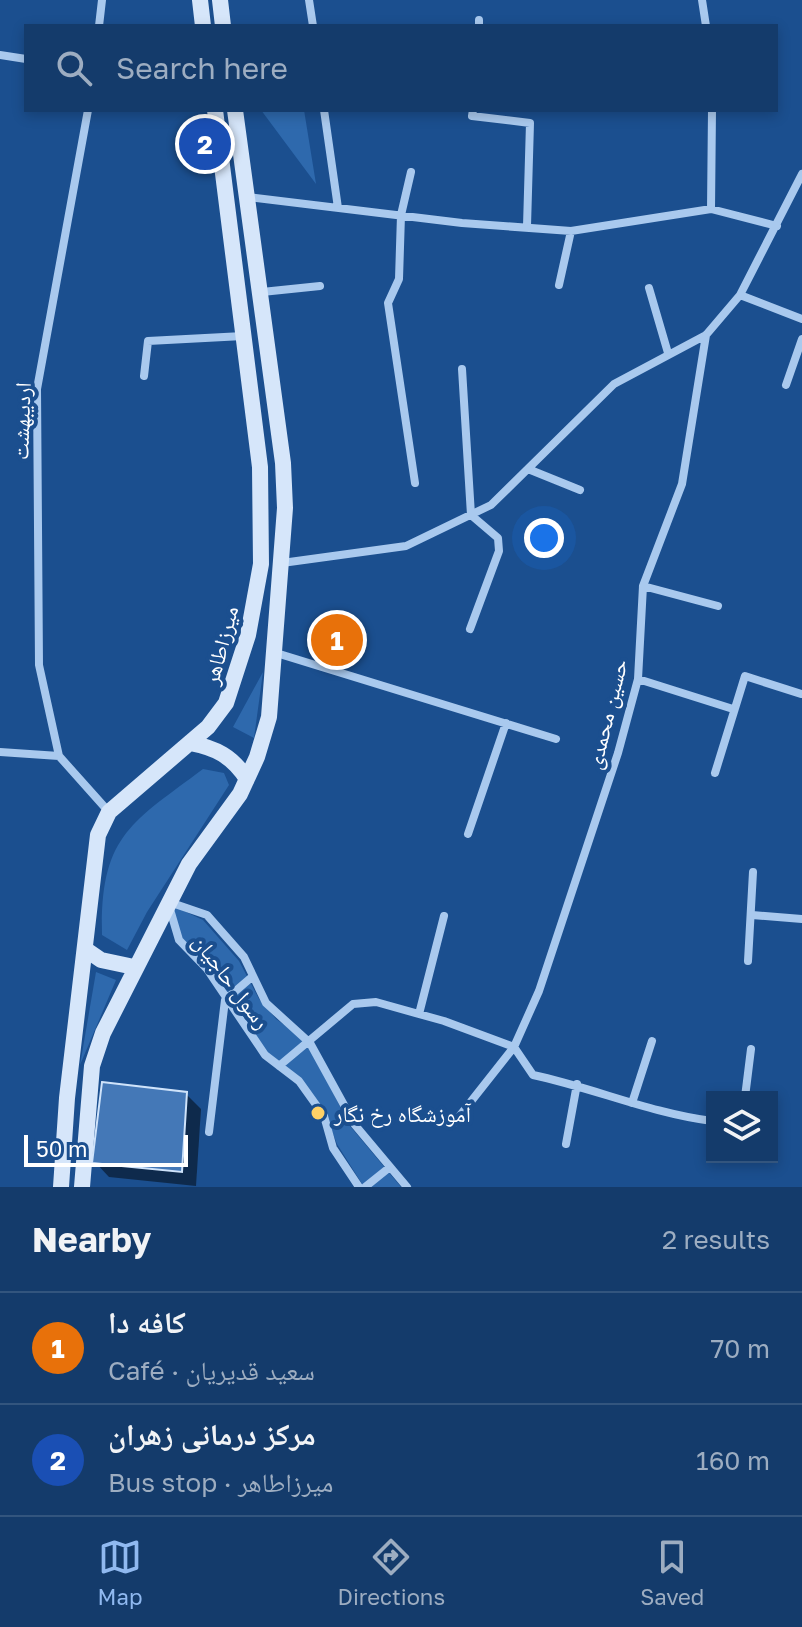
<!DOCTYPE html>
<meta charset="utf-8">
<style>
body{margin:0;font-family:"Golos Text","Noto Naskh Arabic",sans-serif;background:#1d4271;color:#f1f3f6}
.controls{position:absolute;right:24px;bottom:24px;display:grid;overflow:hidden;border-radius:0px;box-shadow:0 4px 12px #0003}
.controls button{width:72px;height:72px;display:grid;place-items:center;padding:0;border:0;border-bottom:2px solid #33557e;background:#143b6b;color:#f1f3f6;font:40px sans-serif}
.scale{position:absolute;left:24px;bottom:20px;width:164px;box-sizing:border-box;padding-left:8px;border:4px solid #fff;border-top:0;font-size:22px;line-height:28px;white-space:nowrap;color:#fff;-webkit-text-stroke:6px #1b4f8f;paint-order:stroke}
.you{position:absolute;left:544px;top:538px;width:28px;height:28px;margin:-20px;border:6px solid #fff;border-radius:50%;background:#1a73e8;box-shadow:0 0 0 12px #1a73e833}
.badge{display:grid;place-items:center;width:52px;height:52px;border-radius:50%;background:#90b9f0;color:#fff;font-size:26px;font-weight:700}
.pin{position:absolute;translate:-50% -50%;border:4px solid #fff;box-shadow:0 2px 8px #0006}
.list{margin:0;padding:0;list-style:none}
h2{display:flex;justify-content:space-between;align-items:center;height:104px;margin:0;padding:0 32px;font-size:34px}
h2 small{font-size:26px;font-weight:400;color:#9dadc1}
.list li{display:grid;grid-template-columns:52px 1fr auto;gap:24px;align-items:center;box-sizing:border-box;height:112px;padding:0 32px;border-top:2px solid #33557e}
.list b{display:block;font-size:30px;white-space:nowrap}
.list p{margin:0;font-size:26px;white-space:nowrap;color:#9dadc1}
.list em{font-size:26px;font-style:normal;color:#9dadc1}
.icon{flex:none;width:44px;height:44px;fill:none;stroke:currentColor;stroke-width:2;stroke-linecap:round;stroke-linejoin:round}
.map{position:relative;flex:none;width:802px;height:1187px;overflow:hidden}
.search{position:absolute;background:#143b6b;box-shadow:0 4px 12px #0003;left:24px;right:24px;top:24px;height:88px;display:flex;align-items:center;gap:20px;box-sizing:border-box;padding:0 28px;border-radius:0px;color:#9dadc1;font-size:30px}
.sheet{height:328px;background:#143b6b}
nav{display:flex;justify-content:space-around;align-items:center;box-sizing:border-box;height:112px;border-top:2px solid #33557e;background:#143b6b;font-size:22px;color:#9dadc1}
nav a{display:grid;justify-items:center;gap:4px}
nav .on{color:#90b9f0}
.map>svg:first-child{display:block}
.green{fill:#2e69ad}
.shadow{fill:#0007}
.building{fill:#4478b7;stroke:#cfe3fa;stroke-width:2}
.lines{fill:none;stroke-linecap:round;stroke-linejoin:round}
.street{stroke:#a9c9ee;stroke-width:8}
.secondary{stroke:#d6e6fa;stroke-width:16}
.poi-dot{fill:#ffd166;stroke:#1b4f8f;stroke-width:3}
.labels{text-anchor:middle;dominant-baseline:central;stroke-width:8;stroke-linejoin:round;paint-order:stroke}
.street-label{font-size:22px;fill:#fff;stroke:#1b4f8f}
.poi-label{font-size:22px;fill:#fff;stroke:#1b4f8f;text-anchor:start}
</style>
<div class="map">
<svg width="802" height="1187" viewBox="0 0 802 1187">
<rect width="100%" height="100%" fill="#1b4f8f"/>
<path class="green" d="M261,110H304L316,184Z
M263,672L254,738L233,727Z
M203,769L224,773L229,785L147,912L127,950L102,935C100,836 131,823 203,769Z
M171,905L203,920L239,961L259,999L276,1019L306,1040L350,1126L401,1187H364L337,1144L326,1116L299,1080L265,1053L181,939Z
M96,972L116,980L80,1065Z"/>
<path class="shadow" d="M186,1094L201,1109L196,1186L109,1177L95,1162Z"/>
<path class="building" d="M102,1082L187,1092L182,1172L92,1163Z"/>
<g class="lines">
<path class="street" d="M309,0L313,26
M702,0L706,26
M99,26L102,0
M479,26V20
M0,55L26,59
M88,110L37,389L39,665L59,756L109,812
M324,110L338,208
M473,110L472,116L530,123L527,226
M411,172L401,215L399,279L388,303L415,483
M248,197L462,223L571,231L711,209L777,226
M711,209L712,110
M559,285L571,231
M649,288L668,353
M262,292L320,286
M740,295L802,319
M462,369L471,515L498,538L499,551L470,629
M144,376L148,341L243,336
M786,385L802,339
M528,469L580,490
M282,563L406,546L491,505L614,384L706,335L740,295L802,174
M643,586L718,606
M273,652L556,739
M638,679L733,709
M0,752L59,756
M715,773L745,676L801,694
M468,834L506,723
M169,902L207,915L244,957L266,1003L310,1043L355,1125L407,1187
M169,906L179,940L207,969L265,1055L299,1081L324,1116L333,1148L359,1187
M752,915L802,919
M748,961L753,872
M419,1014L444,916
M279,1066L353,1004L376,1002L444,1021L514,1047L533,1075C594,1088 650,1113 712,1121
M745,1097L751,1049
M632,1103L652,1041
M454,1123L514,1047L539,991L618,753L638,679L643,586L682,484L706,335
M209,1132L225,1000L253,976
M566,1144L577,1084
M365,1187L390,1167"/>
<path class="secondary" d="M200,0L203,26
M220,0L223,26
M190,743C216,748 232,756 247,779
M85,949L101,960L134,967
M61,1187L67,1098L98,835L109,812L208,727L226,703L248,635L261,564L260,467L215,110
M82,1187L92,1066L103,1033L189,864L240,794L257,757L269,717L285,508L283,463L235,110"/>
</g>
<circle class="poi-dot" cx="318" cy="1113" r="8"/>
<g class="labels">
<g class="street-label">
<text transform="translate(21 421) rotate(-88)">اردیبهشت</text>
<text transform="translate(220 645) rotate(-75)">میرزاطاهر</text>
<text transform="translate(606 714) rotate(-76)">حسین محمدی</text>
<text transform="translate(232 981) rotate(53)">رسول حاجیان</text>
</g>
<g class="poi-label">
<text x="334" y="1113">آموزشگاه رخ نگار</text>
</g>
</g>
</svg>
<div class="controls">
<button><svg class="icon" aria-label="layers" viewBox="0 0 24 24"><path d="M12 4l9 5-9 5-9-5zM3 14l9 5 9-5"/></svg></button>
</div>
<div class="scale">50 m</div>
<div class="you"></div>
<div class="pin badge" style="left:337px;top:640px;background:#e8710a">1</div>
<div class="pin badge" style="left:205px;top:144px;background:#1a4fb4">2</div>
<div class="search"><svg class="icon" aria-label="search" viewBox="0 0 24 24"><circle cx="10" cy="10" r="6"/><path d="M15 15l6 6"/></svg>Search here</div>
</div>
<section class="sheet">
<h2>Nearby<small>2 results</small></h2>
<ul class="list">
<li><span class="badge" style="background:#e8710a">1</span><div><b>کافه دا</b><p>Café · سعید قدیریان</p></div><em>70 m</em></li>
<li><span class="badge" style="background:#1a4fb4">2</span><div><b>مرکز درمانی زهران</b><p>Bus stop · میرزاطاهر</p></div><em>160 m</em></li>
</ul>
</section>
<nav>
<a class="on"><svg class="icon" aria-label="map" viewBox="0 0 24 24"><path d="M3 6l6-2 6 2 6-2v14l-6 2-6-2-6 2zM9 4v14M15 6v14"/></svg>Map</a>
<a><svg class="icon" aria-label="directions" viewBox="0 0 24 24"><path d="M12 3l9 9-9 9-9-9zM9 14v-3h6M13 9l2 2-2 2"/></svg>Directions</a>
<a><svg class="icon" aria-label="saved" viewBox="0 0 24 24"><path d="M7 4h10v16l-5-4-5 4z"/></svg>Saved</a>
</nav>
